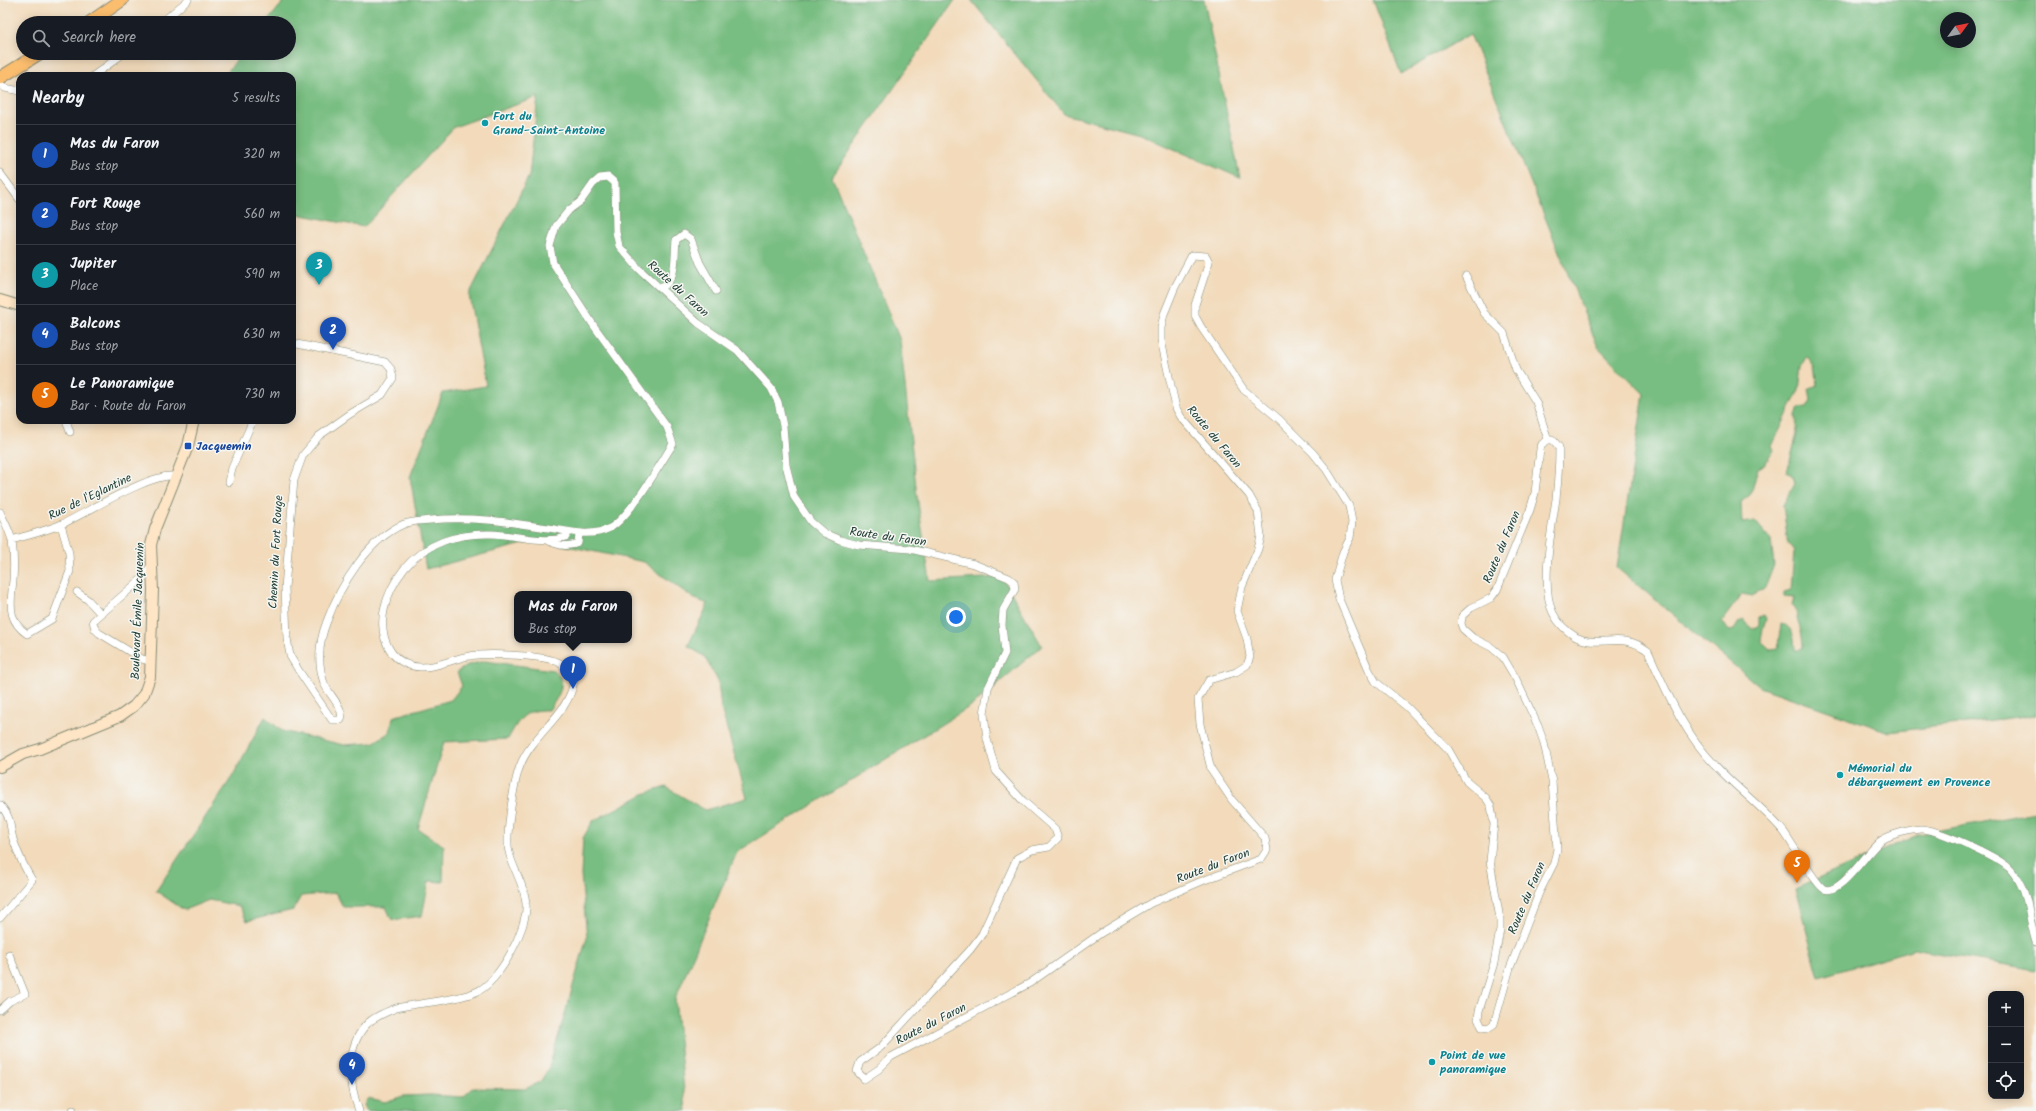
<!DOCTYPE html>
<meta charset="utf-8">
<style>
body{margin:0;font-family:Kalam,sans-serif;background:#20242c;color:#f1f3f6}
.controls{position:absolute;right:12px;bottom:12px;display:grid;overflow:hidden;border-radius:8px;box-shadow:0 2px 10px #0003}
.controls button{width:36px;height:36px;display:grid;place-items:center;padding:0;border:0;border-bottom:1px solid #363941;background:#171b24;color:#f1f3f6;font:20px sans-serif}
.compass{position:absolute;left:1940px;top:12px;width:36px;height:36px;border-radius:50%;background:#171b24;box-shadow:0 2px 10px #0003;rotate:57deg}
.you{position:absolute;left:956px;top:617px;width:14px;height:14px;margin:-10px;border:3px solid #fff;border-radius:50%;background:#1a73e8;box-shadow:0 0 0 6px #1a73e833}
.badge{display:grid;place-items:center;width:26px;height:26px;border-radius:50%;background:#c8321e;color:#fff;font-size:13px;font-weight:700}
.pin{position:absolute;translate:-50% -33px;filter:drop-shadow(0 1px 2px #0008)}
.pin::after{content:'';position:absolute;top:21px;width:14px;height:12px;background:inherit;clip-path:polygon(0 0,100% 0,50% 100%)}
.popup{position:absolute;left:514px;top:591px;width:118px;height:52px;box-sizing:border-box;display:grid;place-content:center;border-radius:8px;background:#171b24;filter:drop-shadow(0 1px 3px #0005);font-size:13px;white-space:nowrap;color:#9ea1a6}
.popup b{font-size:15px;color:#f1f3f6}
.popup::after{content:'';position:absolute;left:50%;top:100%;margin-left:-8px;border:8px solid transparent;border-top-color:#171b24}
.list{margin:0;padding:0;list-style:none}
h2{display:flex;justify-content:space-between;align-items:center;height:52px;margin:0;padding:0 16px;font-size:17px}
h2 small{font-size:13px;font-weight:400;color:#9ea1a6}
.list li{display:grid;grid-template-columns:26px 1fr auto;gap:12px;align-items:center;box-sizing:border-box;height:60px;padding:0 16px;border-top:1px solid #363941}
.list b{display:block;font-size:15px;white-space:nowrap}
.list p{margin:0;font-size:13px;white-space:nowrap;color:#9ea1a6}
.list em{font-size:13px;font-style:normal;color:#9ea1a6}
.icon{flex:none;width:22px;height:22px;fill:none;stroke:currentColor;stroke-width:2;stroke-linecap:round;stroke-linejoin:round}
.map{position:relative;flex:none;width:2036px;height:1111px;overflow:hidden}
.search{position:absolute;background:#171b24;box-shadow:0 2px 10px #0003;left:16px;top:16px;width:280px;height:44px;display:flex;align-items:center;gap:10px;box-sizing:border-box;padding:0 14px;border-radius:22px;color:#9ea1a6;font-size:15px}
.panel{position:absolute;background:#171b24;box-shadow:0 2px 10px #0003;left:16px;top:72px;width:280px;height:352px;border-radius:12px}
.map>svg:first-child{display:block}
.forest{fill:#78bd81;stroke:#4c7d5a;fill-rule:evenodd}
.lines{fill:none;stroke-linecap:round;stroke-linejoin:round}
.minor-casing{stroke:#888c77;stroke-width:8}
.secondary-casing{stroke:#888c77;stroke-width:12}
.primary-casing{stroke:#888c77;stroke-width:14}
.minor{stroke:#fff;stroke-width:7}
.secondary{stroke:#fde5c5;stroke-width:10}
.primary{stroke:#fbbd6e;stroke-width:12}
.culture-dot{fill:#0f9aa8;stroke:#f6f6f2;stroke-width:1.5}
.transit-dot{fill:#1a4fb4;stroke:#f6f6f2;stroke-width:1.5}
.labels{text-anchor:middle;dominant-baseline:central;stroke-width:3;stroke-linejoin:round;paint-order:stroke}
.culture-label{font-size:12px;font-weight:bold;fill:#0d838f;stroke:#f6f6f2;text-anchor:start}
.street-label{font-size:12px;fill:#1f3d34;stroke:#f6f6f2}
.transit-label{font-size:12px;font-weight:bold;fill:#164399;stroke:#f6f6f2;text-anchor:start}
</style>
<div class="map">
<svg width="2036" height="1111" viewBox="0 0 2036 1111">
<rect width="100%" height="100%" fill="#f6f6f2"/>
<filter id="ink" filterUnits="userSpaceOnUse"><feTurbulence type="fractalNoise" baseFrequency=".025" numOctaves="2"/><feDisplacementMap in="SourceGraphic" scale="8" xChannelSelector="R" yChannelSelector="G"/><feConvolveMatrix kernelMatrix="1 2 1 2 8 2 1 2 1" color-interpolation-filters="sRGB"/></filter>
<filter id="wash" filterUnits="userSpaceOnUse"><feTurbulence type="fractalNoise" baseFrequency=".012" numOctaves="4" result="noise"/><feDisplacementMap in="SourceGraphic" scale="16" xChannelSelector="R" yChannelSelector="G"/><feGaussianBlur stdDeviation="0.9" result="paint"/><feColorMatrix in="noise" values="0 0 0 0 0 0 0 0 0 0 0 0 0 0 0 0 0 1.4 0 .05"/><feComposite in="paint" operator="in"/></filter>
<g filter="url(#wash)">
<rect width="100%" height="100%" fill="#f2daba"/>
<path class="forest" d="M285,0H955L832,177L900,340L917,496L930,581L1002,577L1042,646L974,704L737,852L675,999L686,1111H367L364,1105L368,1098L385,1102L403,1096L430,1095L463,1097L473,1088L525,1089L540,1082L548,1070L560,1031L587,937L581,875L583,838L593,821L644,794L666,787L705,810L747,798L721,708L718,681L704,656L688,646L708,604L693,598L644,562L539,540L426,569L410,477L443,393L486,386L469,295L529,176L538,97L454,127L364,227L292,213V76H224L242,53H289V23H266Z
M971,0H1204L1240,178L1140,134L1064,114Z
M1373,0H2036V715L1889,732L1760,687L1617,568L1644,394L1598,347L1470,34L1401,74ZM1946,18H1970V42H1946ZM1808,357L1815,367L1818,385L1809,388L1811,400L1807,407L1799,408L1796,415L1797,434L1787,472L1793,476L1795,483L1783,505L1788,543L1794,551L1791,590L1784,592V596L1794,597L1792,605L1796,610C1797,622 1803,633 1803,647L1799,650H1795C1794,637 1794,628 1781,623C1781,632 1777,639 1779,648L1770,649L1761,641L1763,628L1766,619L1764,615L1759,617V626L1752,629L1744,620L1739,622L1734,630L1729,631L1722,621L1742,594L1753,596L1758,591L1764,590L1774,565L1771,540L1755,521L1742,523L1741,502L1751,494L1758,468L1764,465L1774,450L1772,446L1799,390L1802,366Z
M485,661L553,670C569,682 558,697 549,710C524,709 519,719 508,739L444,742L418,829L444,846L443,882L429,881L422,916L392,920L386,907H343L336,893L301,896L293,910L247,921L239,906L209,900L184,910L156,891L232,777L265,717L282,731L344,745L373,743L390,732L393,717L451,700L462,686L457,672L468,665Z
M2036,812V970L1914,949L1819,977L1795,889L1920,834Z"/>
</g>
<g filter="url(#ink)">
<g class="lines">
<defs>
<path id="minor" d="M161,23L188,0
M93,76L124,53
M0,84L5,88L20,91
M0,173L20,200
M1466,276L1484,313L1504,333L1516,370L1536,402L1548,440
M661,288C678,279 674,257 676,240L684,234L691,239L700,263L716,291
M292,343L385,362L391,369L393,378L382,395L350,414L319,436L303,455L294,480L285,588L287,638L290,656L299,671L332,720H341C345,708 328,694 324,683C317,662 319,641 327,621C340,586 368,539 404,524C412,521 422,521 431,520C470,516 508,522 548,528C569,531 589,538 610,528C630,517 660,464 673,444L667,427L594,326L553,263L550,246L556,226L569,210L581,201L593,184L600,178L608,177L615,183L616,232L619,246L639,269L698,323L737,350L771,388L778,402L783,426L786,465L794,497L811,522L824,533L840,540L859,545L910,549L974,564L1009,578L1014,582L1015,589L1003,610L1002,625L1005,653L988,688L984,714L987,739L996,771L1023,801L1055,829L1058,838L1049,847L1032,850L1017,858L982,934L970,950L881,1047L860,1062L857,1071L864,1079L879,1069L891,1057L1030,983L1101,933L1151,903L1202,881L1261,859L1267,850L1265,838L1232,800L1211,769L1200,724L1198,699L1209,680L1236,672L1247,665L1250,657L1247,639L1237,611L1242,587L1258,549L1261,536L1258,511L1249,495L1181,417L1176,408L1161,340V328L1164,314L1175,287L1192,255L1206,256L1209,262L1195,305V316L1201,327L1244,390L1279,419L1313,453L1326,469L1349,506L1352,522L1350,538L1343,552L1335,580L1339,599L1369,670L1376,682L1407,707L1448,749L1467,782L1486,798L1491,806L1494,824L1490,861L1500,919V930L1494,963L1479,1011L1478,1019L1482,1027L1488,1028L1494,1024L1510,968L1539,893L1554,863L1557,849L1552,781L1544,743L1538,726L1516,679L1503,657L1491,647L1473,638L1463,629L1461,624L1462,616L1471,608L1491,598L1497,590L1530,510L1535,493L1540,449L1542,444L1548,440H1553L1559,447C1559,464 1558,481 1556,499C1552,527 1540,587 1553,613C1558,623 1566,631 1576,637C1599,649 1622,630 1648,651C1667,692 1683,732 1715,765C1737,789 1763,807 1784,832C1792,843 1816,885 1824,889C1841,896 1869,848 1882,840C1892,834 1909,830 1920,829C1936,828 1995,856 2008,867C2012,870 2016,877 2019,881C2030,900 2029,923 2036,942
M66,420L70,432
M229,482L232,468L253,420
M0,512C4,521 10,531 12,541C14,556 14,575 12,590C10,609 10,622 27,634L52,619L70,571L69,553L61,525
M12,540C28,535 46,531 62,524C85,514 156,469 177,477
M548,541C559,545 567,548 578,543L579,534
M77,592L88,600L101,614
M150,661L142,659L99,633L95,629L93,621L145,576L149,568L152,567
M0,805C12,818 9,824 13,839C18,854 24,867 32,880L0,918
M0,1010L10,1001L25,994L9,954
M73,1110V1111
M359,1111C349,1084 345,1048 366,1025C373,1017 386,1012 396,1008C422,1002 451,1002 476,992C499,983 528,928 526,904C525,885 513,870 509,852C505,837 514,781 520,766C532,734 570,714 574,680C570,674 566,667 560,663C547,655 487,653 470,656C453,658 438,668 420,667C409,667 398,661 392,653C373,627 386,592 404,569C425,543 458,533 491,534C516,535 541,544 566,537L569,532"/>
<path id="secondary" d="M0,300L20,306
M0,767L23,754L40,749L120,716L134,706L144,694L150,677L153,590L151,545L155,529L188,446L194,420"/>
<path id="primary" d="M89,23L122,0
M0,78L40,53"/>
</defs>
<use href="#minor" class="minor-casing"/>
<use href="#secondary" class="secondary-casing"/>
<use href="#primary" class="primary-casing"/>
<use href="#minor" class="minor"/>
<use href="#secondary" class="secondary"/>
<use href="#primary" class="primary"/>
</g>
</g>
<g class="culture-dot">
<circle cx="485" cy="123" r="4"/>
<circle cx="1840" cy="775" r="4"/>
<circle cx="1432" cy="1062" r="4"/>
</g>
<rect class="transit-dot" x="184" y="442" width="8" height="8" rx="2"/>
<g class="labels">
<g class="culture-label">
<text x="493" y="116">Fort du<tspan x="493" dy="14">Grand-Saint-Antoine</tspan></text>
<text x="1848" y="768">Mémorial du<tspan x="1848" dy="14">débarquement en Provence</tspan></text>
<text x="1440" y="1055">Point de vue<tspan x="1440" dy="14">panoramique</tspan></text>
</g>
<g class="street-label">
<text transform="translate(678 289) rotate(42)">Route du Faron</text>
<text transform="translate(1214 437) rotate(50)">Route du Faron</text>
<text transform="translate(90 497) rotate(-26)">Rue de l'Eglantine</text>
<text transform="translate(888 537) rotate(8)">Route du Faron</text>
<text transform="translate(1502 547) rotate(-67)">Route du Faron</text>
<text transform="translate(276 552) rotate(-87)">Chemin du Fort Rouge</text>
<text transform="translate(138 611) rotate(-88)">Boulevard Émile Jacquemin</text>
<text transform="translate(1213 866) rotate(-21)">Route du Faron</text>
<text transform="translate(1527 898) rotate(-67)">Route du Faron</text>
<text transform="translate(931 1024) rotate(-27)">Route du Faron</text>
</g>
<g class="transit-label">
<text x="196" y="446">Jacquemin</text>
</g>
</g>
</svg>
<div class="controls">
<button>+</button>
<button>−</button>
<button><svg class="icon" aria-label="locate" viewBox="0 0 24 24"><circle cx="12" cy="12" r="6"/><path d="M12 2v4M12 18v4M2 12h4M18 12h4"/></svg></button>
</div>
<svg class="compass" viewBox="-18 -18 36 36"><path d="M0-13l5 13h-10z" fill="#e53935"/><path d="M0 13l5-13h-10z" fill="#9ea1a6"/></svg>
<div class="you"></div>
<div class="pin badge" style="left:573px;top:689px;background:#1a4fb4">1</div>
<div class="popup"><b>Mas du Faron</b>Bus stop</div>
<div class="pin badge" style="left:333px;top:350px;background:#1a4fb4">2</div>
<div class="pin badge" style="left:319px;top:285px;background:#0f9aa8">3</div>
<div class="pin badge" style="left:352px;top:1085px;background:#1a4fb4">4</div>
<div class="pin badge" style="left:1797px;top:883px;background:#e8710a">5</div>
<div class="search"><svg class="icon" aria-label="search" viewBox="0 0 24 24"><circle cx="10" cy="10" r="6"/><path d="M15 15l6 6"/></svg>Search here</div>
<section class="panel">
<h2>Nearby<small>5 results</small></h2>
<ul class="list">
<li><span class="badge" style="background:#1a4fb4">1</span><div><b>Mas du Faron</b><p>Bus stop</p></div><em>320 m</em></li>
<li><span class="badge" style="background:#1a4fb4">2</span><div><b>Fort Rouge</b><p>Bus stop</p></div><em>560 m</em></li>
<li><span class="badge" style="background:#0f9aa8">3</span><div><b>Jupiter</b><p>Place</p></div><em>590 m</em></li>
<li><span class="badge" style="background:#1a4fb4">4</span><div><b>Balcons</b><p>Bus stop</p></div><em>630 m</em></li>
<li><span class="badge" style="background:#e8710a">5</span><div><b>Le Panoramique</b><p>Bar · Route du Faron</p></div><em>730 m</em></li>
</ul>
</section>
</div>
